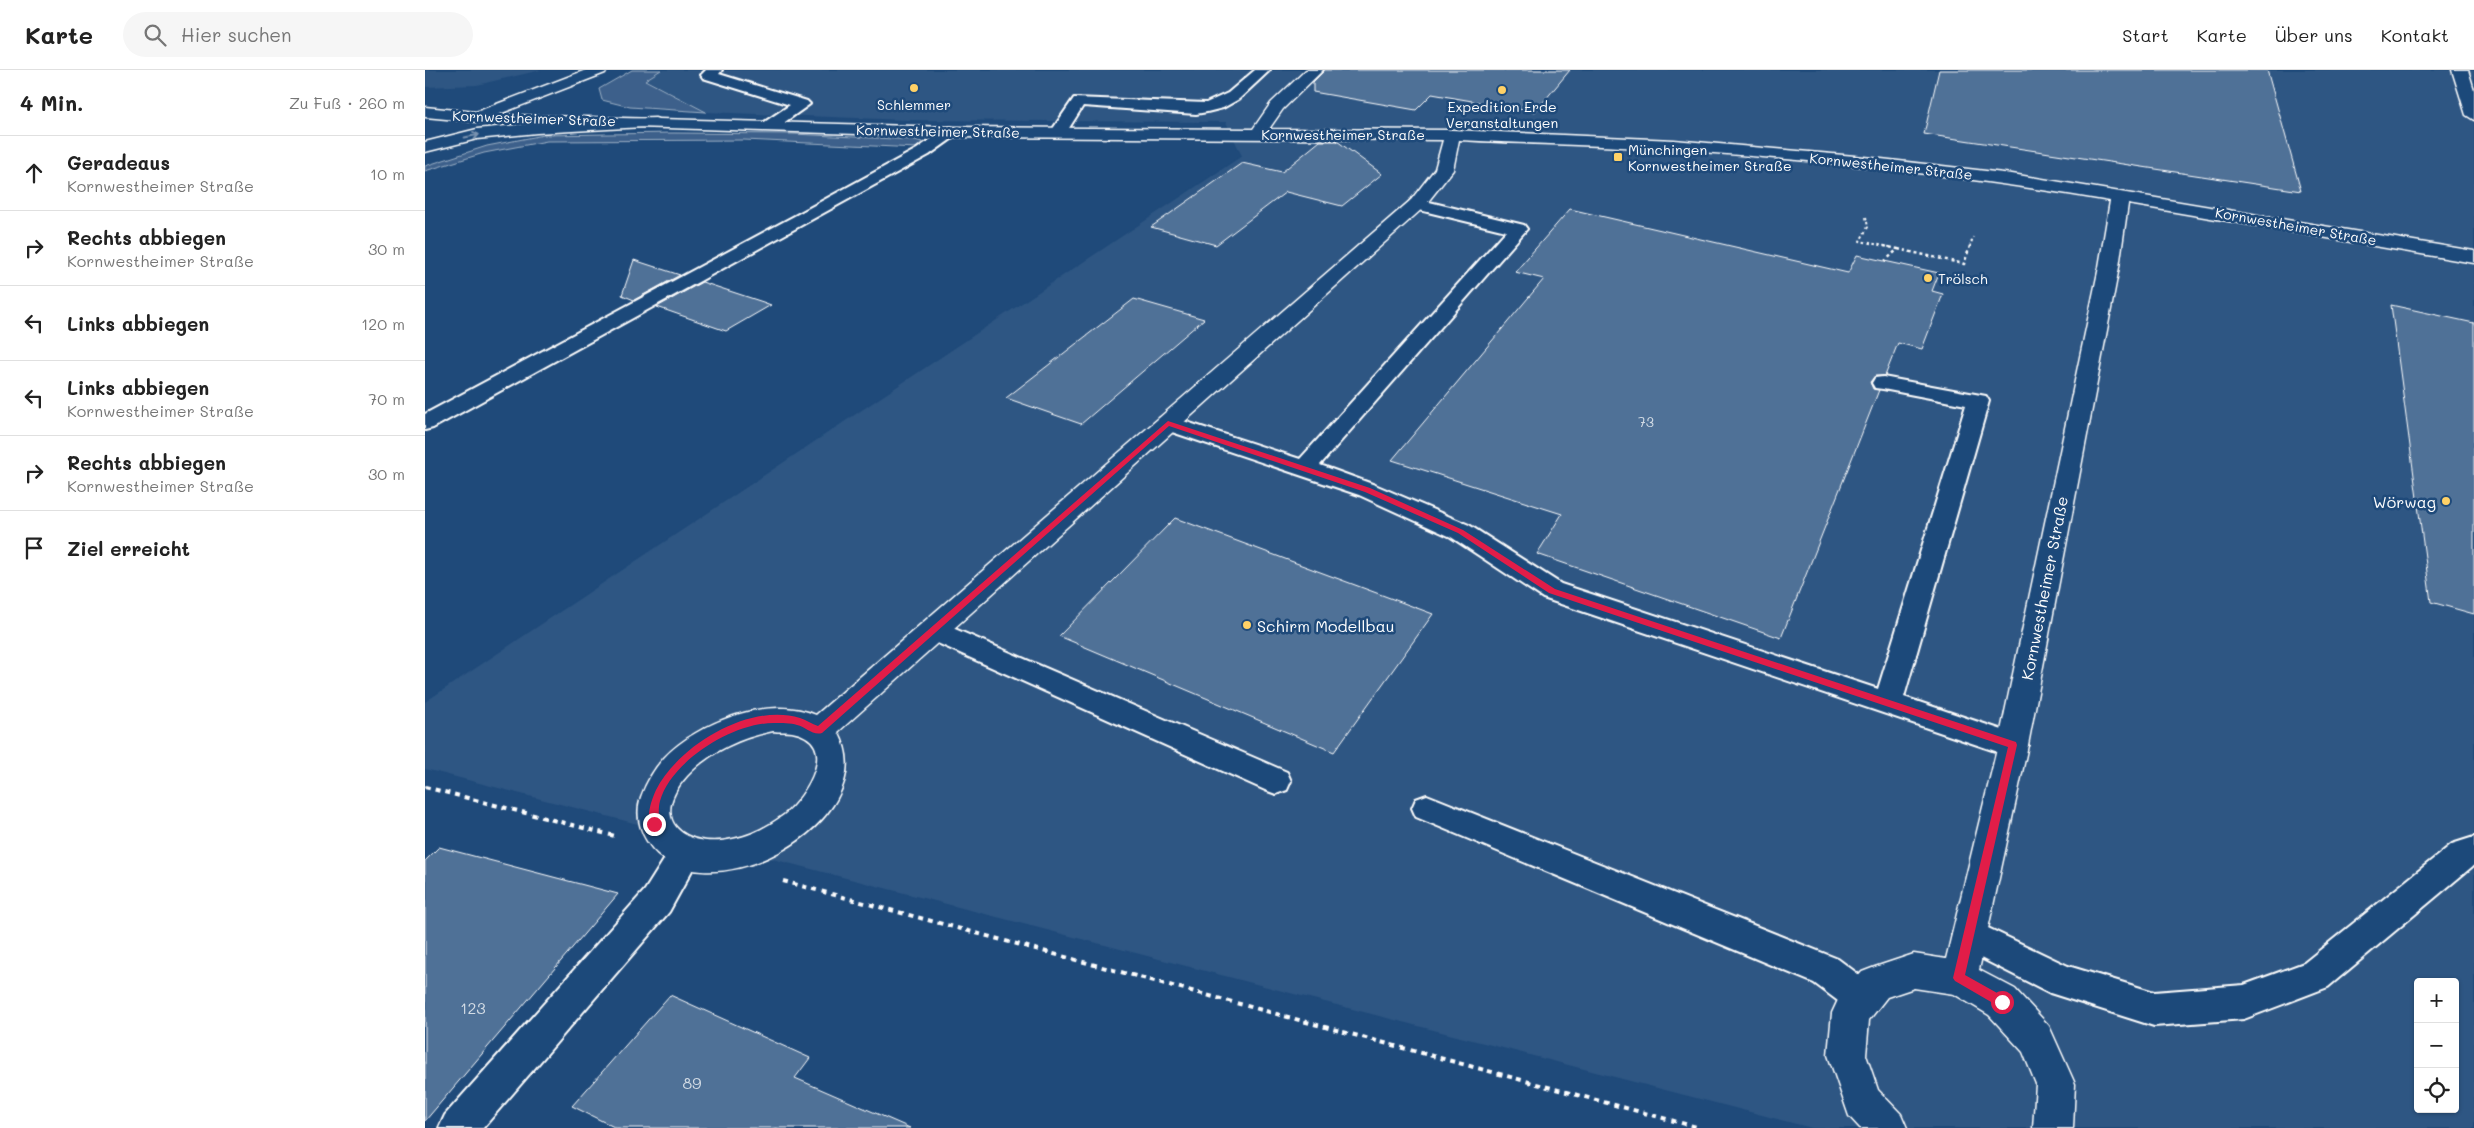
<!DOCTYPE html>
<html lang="de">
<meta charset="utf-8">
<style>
body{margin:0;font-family:Mali,sans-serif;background:#f6f6f6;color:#222}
.controls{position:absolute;right:15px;bottom:15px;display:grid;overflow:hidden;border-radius:5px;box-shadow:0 1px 4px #0004}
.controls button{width:45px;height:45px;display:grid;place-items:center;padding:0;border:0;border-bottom:1px solid #e0e0e0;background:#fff;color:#222;font:25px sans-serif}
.stop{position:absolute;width:15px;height:15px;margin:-11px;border:4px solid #e11d48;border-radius:50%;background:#fff}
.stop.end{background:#e11d48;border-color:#fff;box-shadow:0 1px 5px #0008}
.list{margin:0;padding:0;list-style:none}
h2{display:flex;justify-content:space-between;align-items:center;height:65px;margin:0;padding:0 20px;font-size:21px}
h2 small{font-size:16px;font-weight:400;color:#767676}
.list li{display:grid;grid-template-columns:32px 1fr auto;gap:15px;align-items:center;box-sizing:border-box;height:75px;padding:0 20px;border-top:1px solid #e0e0e0}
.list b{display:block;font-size:19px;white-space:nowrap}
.list p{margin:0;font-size:16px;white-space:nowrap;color:#767676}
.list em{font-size:16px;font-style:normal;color:#767676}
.icon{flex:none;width:28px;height:28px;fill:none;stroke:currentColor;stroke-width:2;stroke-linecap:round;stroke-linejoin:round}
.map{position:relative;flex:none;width:2049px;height:1058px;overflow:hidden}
header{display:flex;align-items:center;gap:30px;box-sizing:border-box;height:70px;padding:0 25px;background:#fff;border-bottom:1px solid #e0e0e0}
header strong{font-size:24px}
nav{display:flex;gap:28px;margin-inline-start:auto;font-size:18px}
.search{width:350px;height:45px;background:#f6f6f6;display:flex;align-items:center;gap:12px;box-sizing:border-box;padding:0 18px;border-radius:28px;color:#767676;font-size:19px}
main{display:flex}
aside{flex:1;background:#fff}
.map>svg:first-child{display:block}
.built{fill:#2e5683;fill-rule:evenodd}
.green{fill:#3c618b;stroke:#9eb0c5}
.building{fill:#507197;stroke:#fff}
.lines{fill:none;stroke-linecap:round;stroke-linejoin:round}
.service-casing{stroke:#fff;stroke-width:4}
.minor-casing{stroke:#fff;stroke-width:3}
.tertiary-casing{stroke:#fff;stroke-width:3}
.trunk-casing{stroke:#fff;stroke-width:3}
.path-far2{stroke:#fff;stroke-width:2;stroke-dasharray:2.5 2.5;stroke-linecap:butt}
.path-far1{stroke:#fff;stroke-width:2.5;stroke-dasharray:3 3;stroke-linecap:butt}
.path{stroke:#fff;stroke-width:4;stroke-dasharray:5 5;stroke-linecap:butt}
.service{fill:#1f4a7a;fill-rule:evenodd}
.minor{fill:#1f4a7a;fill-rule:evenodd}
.tertiary{fill:#1f4a7a;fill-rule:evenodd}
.trunk{fill:#1f4a7a;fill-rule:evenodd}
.oneway{stroke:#7992af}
.route{fill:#e11d48}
.poi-dot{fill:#ffd166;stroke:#1f4a7a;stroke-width:2}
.labels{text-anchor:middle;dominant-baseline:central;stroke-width:5;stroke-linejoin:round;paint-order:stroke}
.far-poi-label{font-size:14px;fill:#fff;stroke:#1f4a7a}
.far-street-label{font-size:14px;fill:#fff;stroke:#1f4a7a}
.number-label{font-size:14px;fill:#d3dce5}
.poi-label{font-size:16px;fill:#fff;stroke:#1f4a7a;text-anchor:end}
.street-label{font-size:16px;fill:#fff;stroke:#1f4a7a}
.near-number-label{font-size:16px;fill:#d3dce5}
</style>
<header>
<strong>Karte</strong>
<div class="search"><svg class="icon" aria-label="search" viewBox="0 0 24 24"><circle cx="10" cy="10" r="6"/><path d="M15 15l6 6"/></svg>Hier suchen</div>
<nav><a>Start</a><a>Karte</a><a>Über uns</a><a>Kontakt</a></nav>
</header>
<main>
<aside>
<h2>4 Min.<small>Zu Fuß · 260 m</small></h2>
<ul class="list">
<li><svg class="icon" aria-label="ahead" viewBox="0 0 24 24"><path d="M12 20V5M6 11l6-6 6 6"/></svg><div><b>Geradeaus</b><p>Kornwestheimer Straße</p></div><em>10 m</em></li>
<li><svg class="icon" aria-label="right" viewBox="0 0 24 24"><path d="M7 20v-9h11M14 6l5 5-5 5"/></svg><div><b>Rechts abbiegen</b><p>Kornwestheimer Straße</p></div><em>30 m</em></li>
<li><svg class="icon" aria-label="left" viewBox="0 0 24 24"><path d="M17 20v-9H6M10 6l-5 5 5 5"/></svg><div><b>Links abbiegen</b></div><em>120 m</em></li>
<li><svg class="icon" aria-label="left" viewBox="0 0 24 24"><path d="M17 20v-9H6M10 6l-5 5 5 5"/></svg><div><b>Links abbiegen</b><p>Kornwestheimer Straße</p></div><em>70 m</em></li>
<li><svg class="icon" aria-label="right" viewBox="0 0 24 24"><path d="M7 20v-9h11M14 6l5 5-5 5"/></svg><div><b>Rechts abbiegen</b><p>Kornwestheimer Straße</p></div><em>30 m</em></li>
<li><svg class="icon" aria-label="arrive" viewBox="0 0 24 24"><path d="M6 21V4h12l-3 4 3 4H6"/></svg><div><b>Ziel erreicht</b></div></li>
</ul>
</aside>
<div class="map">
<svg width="2049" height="1058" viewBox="0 0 2049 1058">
<rect width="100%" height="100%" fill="#1f4a7a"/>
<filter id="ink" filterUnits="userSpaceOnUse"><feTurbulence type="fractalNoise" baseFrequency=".02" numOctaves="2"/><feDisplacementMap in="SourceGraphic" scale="10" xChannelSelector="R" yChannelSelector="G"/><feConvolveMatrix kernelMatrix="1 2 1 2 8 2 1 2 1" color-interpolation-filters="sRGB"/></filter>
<g filter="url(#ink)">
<path class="built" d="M0,0H116L52,15L0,17Z
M236,0H2049V1058H1387L0,699V632L817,86L801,52L481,50L281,42L220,9ZM1993,912H2030V1039H1993Z"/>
<path class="green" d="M207,0H236L220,10L281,42L205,37L177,30L174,19Z
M248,63L368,64L490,70L497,72L492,78L319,70L122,71L59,83L0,101V96L62,76L119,65Z"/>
<path class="building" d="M900,0H1145L1110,42L1007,24L991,40L888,22V12Z
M1514,0H1842L1876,121L1499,64Z
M895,71H912L957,104L917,136L861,122L791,175L726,157L817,93L857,102Z
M1145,139L1423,203L1432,185L1514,203L1507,221L1518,224L1497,279L1473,273L1460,306H1450L1445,312L1448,319L1454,320L1356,568L1112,484L1137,444L967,390L1119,209L1090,202Z
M209,190L255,205L209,230L197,225Z
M277,212L338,232L346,235L301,261L232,237Z
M709,229L779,249L656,354L581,328Z
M1966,235L2049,253V544L2006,532Z
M750,448L1008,544L909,682L634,566Z
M14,777L193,824L0,1051V791Z
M245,925L385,988L370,1008L485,1058H191L147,1036Z"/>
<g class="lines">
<defs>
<path id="service" d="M281,0H297L294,4L382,31L385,34L350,59H338L336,56L338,53L365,35L278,8L276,5Z
M830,0H845L814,29L798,38L782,42L771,44L658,36L639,66H627L625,63L649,28L781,33L803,23Z
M526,57L532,59L534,62L532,65L504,85L8,358L0,360V344L375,143L492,79L520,59Z
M992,129L1099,155L1102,159L895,395L950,415L1044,455L1136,514L1453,619L1541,335L1458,319L1450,318L1447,313L1450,308L1458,307L1561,326L1564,331L1479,627L1598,667L1603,675L1598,683L1588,687L1118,528L1026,467L934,425L735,358L732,353L735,348L743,346L875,389L1081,161L986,138L983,134L986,130Z
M509,550L862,702L866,711L862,720L851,724L840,720L499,567L496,560L499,553Z
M1002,725L1413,889L1449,916L1455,928L1449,940L1437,945L1425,940L1389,913L991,747L987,738L991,729Z
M2049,767V795L1903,917L1819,949L1729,956L1625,923L1532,876L1527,865L1532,854L1544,849L1643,896L1729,922L1819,915L1879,893L2027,774Z
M260,770L271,774L276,784L244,842L58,1058H14L20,1045L220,820L249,774Z"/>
<path id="minor" d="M881,0H898L858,39L844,59L1027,60L1249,70L1430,86L1587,104L2049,181V193L1703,134L1694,197L1603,675L1554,900L1590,919L1624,956L1650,1014L1648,1058H1608L1611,1014L1598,982L1564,945L1529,924L1489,918L1462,927L1444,950L1441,985L1453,1020L1476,1044L1482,1058H1435L1424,1046L1403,985L1407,943L1413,930L1437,902L1450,897L1489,884L1521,889L1573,675L1674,197L1685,131C1541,106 1395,90 1249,80C1178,75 1106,74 1034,70L1028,100L998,138L413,662C464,752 274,853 222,771C214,758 211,742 216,727C221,713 229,699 239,688C272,653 345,624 391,645L986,130L1010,99L1018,70L526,67L53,52L47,50L45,47L47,44L526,57L828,59L846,33ZM348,661C354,662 361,661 367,662C417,671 381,727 359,745C344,756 326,766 308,769C260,780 222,750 262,706C285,681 315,668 348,661Z
M2027,0H2043L2049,20V50L2041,45Z"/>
<path id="tertiary" d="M161,0H183L180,3L59,50L53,52L0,47V37L51,42Z"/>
<path id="trunk" d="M230,48L236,50L238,53L236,56L112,63L52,69L0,82V72L52,59L112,53Z"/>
</defs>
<use href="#service" class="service-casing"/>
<use href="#minor" class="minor-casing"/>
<use href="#tertiary" class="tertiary-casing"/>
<use href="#trunk" class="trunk-casing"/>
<path class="path-far2" d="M1441,147L1443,157L1435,171L1465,177
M1545,177L1548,167"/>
<path class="path-far1" d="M1459,176L1473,179L1460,191
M1473,179L1539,194L1545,176"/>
<path class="path" d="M0,717L190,766
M358,811L1275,1058"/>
<use href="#service" class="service"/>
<use href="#minor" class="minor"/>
<use href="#tertiary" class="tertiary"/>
<use href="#trunk" class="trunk"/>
</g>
<defs><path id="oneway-shaft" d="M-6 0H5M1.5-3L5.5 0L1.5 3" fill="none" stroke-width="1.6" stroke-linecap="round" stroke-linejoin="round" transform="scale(1.25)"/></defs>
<use class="oneway" href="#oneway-shaft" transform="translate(47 66) rotate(-12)"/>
</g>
<path class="route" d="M743,351L945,418L1038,460L1130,519L1591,672L1592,675L1540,905L1581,928V936H1573L1530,911L1528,908L1583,677L1124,523L1033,463L940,422L744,356L397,663C388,666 381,657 372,655C366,653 356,653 350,653C309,652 246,691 235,731C233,738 234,747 234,754L233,757H226C221,746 226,731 231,720C253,676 325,632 375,648C381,650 387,654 393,656Z"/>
<g class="poi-dot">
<circle cx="489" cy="18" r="5"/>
<circle cx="1077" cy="20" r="5"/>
<rect x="1188" y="82" width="10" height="10" rx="2.5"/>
<circle cx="1503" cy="208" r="5"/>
<circle cx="2021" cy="431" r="5"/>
<circle cx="822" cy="555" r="5"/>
</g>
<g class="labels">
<g class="far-poi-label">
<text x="489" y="34">Schlemmer</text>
<text x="1077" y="36">Expedition Erde<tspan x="1077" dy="16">Veranstaltungen</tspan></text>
<text x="1203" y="79" text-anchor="start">Münchingen<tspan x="1203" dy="16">Kornwestheimer Straße</tspan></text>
<text x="1513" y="208" text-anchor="start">Trölsch</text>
</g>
<g class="far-street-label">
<text transform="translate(109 48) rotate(2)">Kornwestheimer Straße</text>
<text transform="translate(513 61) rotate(1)">Kornwestheimer Straße</text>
<text x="918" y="64">Kornwestheimer Straße</text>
<text transform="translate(1466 96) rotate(6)">Kornwestheimer Straße</text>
<text transform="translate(1871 156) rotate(10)">Kornwestheimer Straße</text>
</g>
<g class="number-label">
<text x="1221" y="351">73</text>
</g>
<g class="poi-label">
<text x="2011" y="431">Wörwag</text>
<text x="832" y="555" text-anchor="start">Schirm Modellbau</text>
</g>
<g class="street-label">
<text transform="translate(1619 518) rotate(-79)">Kornwestheimer Straße</text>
</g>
<g class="near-number-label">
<text x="48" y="937">123</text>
<text x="267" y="1012">89</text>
</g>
</g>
</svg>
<div class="controls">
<button>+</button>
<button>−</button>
<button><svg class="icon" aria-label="locate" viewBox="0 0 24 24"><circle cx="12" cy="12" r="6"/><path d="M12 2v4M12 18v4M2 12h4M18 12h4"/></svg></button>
</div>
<div class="stop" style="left:1577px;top:932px"></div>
<div class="stop end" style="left:229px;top:754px"></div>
</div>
</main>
